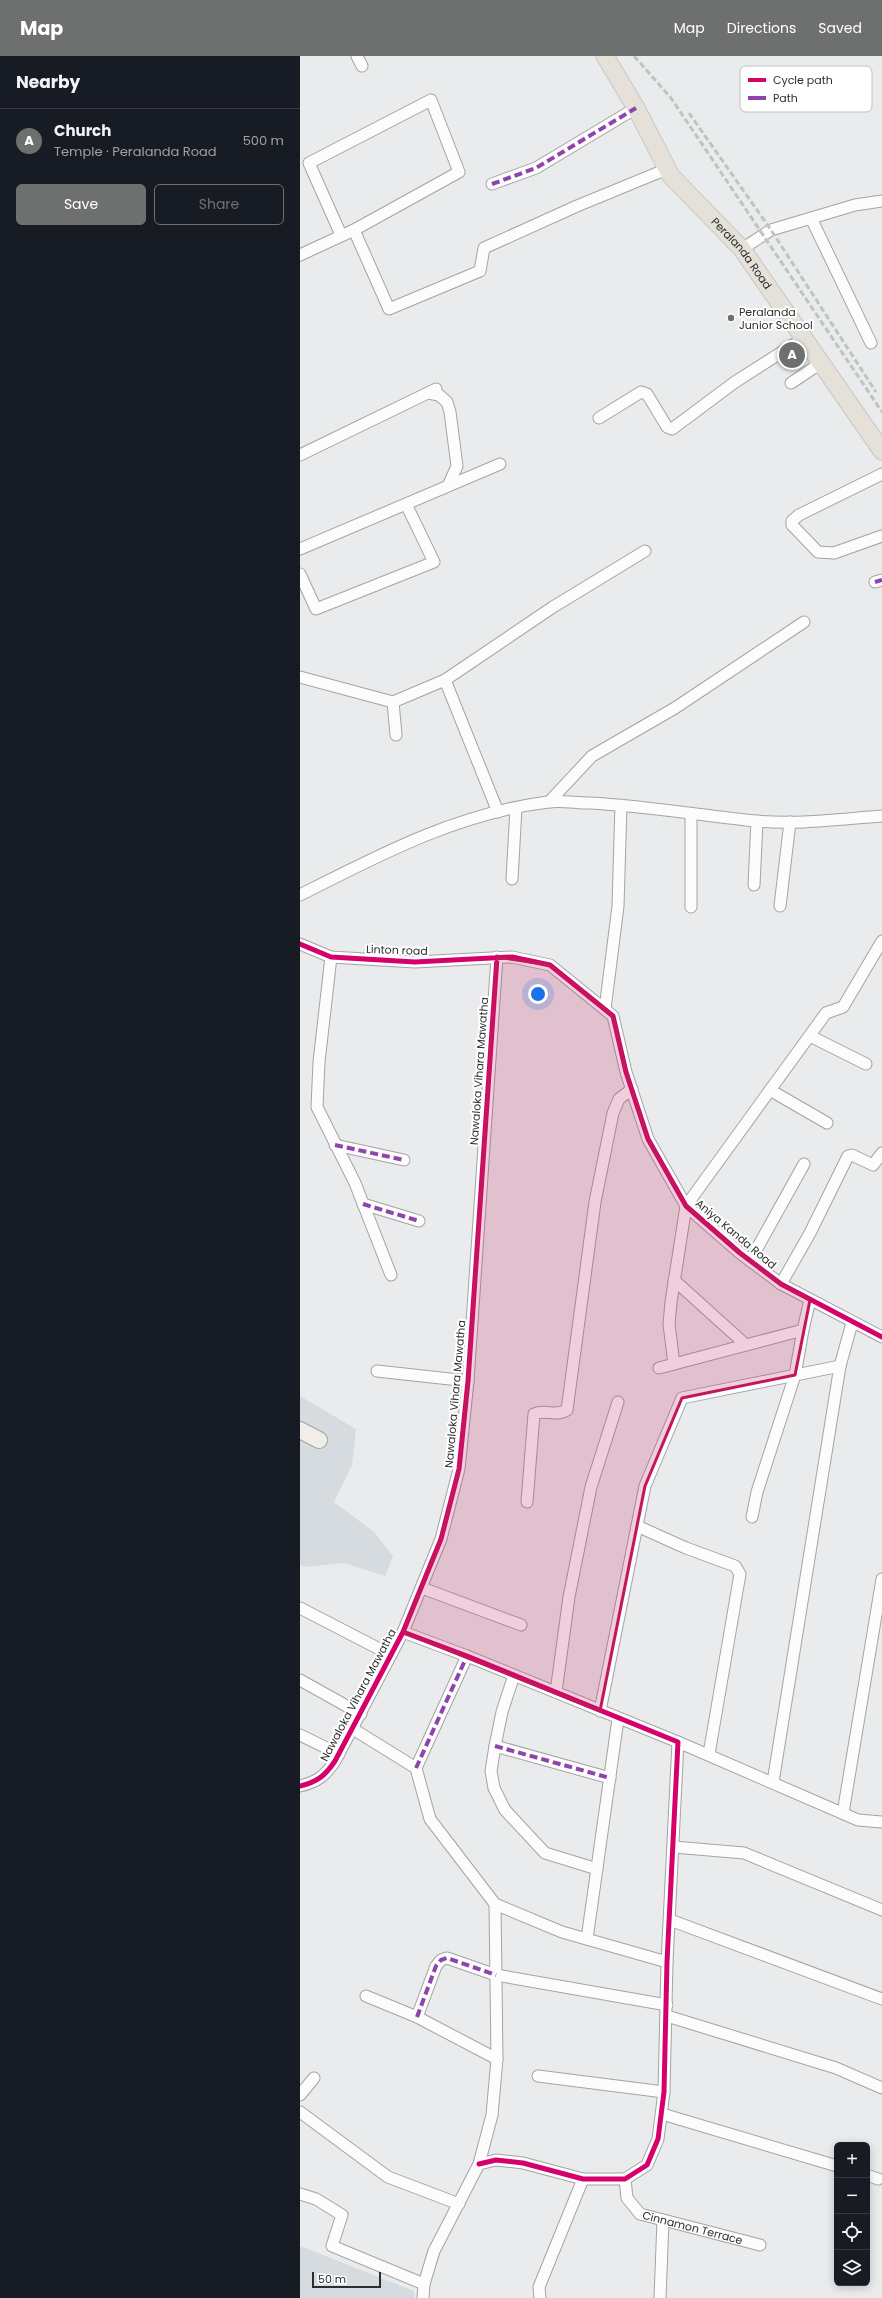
<!DOCTYPE html>
<meta charset="utf-8">
<style>
body{margin:0;font-family:Poppins,sans-serif;background:#20242c;color:#f1f3f6}
.controls{position:absolute;right:12px;bottom:12px;display:grid;overflow:hidden;border-radius:6px;box-shadow:0 2px 10px #0003}
.controls button{width:36px;height:36px;display:grid;place-items:center;padding:0;border:0;border-bottom:1px solid #363941;background:#171b24;color:#f1f3f6;font:20px sans-serif}
.scale{position:absolute;left:12px;bottom:10px;width:69px;box-sizing:border-box;padding-left:4px;border:2px solid #2c2d2e;border-top:0;font-size:11px;line-height:14px;white-space:nowrap;color:#2c2d2e;-webkit-text-stroke:3px #fff;paint-order:stroke}
.you{position:absolute;left:238px;top:938px;width:14px;height:14px;margin:-10px;border:3px solid #fff;border-radius:50%;background:#1a73e8;box-shadow:0 0 0 6px #1a73e833}
.badge{display:grid;place-items:center;width:26px;height:26px;border-radius:50%;background:#6e7070;color:#fff;font-size:13px;font-weight:700}
.pin{position:absolute;translate:-50% -50%;border:2px solid #fff;box-shadow:0 1px 4px #0006}
.list{margin:0;padding:0;list-style:none}
h2{display:flex;justify-content:space-between;align-items:center;height:52px;margin:0;padding:0 16px;font-size:17px}
h2 small{font-size:13px;font-weight:400;color:#9ea1a6}
.list li{display:grid;grid-template-columns:26px 1fr auto;gap:12px;align-items:center;box-sizing:border-box;height:64px;padding:0 16px;border-top:1px solid #363941}
.list b{display:block;font-size:15px;white-space:nowrap}
.list p{margin:0;font-size:13px;white-space:nowrap;color:#9ea1a6}
.list em{font-size:13px;font-style:normal;color:#9ea1a6}
.actions{display:flex;gap:8px;padding:12px 16px}
.actions a{flex:1;padding:9px 0;border:1px solid #6e7070;border-radius:6px;text-align:center;font-size:14px;color:#6e7070}
.actions .main{background:#6e7070;color:#fff}
.icon{flex:none;width:22px;height:22px;fill:none;stroke:currentColor;stroke-width:2;stroke-linecap:round;stroke-linejoin:round}
.map{position:relative;flex:none;width:582px;height:2242px;overflow:hidden}
header{display:flex;align-items:center;gap:24px;box-sizing:border-box;height:56px;padding:0 20px;background:#6e7070;color:#fff}
header strong{font-size:19px}
nav{display:flex;gap:22px;margin-inline-start:auto;font-size:14px}
main{display:flex}
aside{flex:1;background:#171b24}
.map>svg:first-child{display:block}
.built{fill:#d5dbdf}
.lines{fill:none;stroke-linecap:round;stroke-linejoin:round}
.street-casing{stroke:#a3a4a4;stroke-width:13}
.secondary-casing{stroke:#a3a4a4;stroke-width:18}
.primary-casing{stroke:#c5c6c6;stroke-width:19}
.street{stroke:#fcfcfc;stroke-width:11}
.secondary{stroke:#f1eeea;stroke-width:16}
.primary{stroke:#e6e1d8;stroke-width:17}
.rail{stroke:#c1c2c2;stroke-width:3;stroke-dasharray:6 3;stroke-linecap:butt}
.quiet{stroke:#8e44ad;stroke-width:4;stroke-dasharray:8 4;stroke-linecap:butt}
.cycleway-casing{stroke:#fff;stroke-width:8}
.cycleway{stroke:#d6006c;stroke-width:5}
.marked{fill:#c2185b;fill-opacity:0.2;stroke:#c2185b;stroke-width:3;stroke-linejoin:round}
.poi-dot{fill:#6e7070;stroke:#fff;stroke-width:1.5}
.labels{text-anchor:middle;dominant-baseline:central;stroke-width:4;stroke-linejoin:round;paint-order:stroke}
.street-label{font-size:11px;fill:#2c2d2e;stroke:#fff}
.poi-label{font-size:11px;fill:#2c2d2e;stroke:#fff;text-anchor:start}
.key{fill:#fff;stroke:#c0c0c0;stroke-width:1}
.key-label{font-size:11px;fill:#2c2d2e}
</style>
<header>
<strong>Map</strong>
<nav><a>Map</a><a>Directions</a><a>Saved</a></nav>
</header>
<main>
<aside>
<h2>Nearby<small></small></h2>
<ul class="list">
<li><span class="badge">A</span><div><b>Church</b><p>Temple · Peralanda Road</p></div><em>500 m</em></li>
</ul>
<div class="actions"><a class="main">Save</a><a>Share</a></div>
</aside>
<div class="map">
<svg width="582" height="2242" viewBox="0 0 582 2242">
<rect width="100%" height="100%" fill="#e9ebec"/>
<path class="built" d="M0,1340L56,1373L52,1409L34,1446L74,1476L93,1500L85,1520L44,1507L4,1511L0,1509Z
M0,2190L114,2235V2242H0Z"/>
<g class="lines">
<defs>
<g id="street">
<path d="M57,0L62,10"/>
<path d="M192,128L236,112L336,52"/>
<path d="M511,162L571,287"/>
<path d="M54,174L89,253L180,215L184,192L277,150L367,113"/>
<path d="M442,193L471,174L555,149L582,145"/>
<path d="M0,199L54,174L159,116L131,44L9,107L41,179"/>
<path d="M491,327L521,307"/>
<path d="M128,337L139,339L147,346L150,356L157,410L148,430"/>
<path d="M299,362L341,336L347,338L367,371L372,373L435,326L504,282"/>
<path d="M0,399L136,333"/>
<path d="M582,418L499,459L492,465V469L518,496L534,497L582,480"/>
<path d="M0,493L200,408"/>
<path d="M0,518L16,553L134,506L106,448"/>
<path d="M575,526L582,524"/>
<path d="M0,621L93,646L145,624L253,551L345,495"/>
<path d="M145,624L198,756"/>
<path d="M93,646L96,679"/>
<path d="M249,746L292,700L375,652L504,566"/>
<path d="M391,758V851"/>
<path d="M212,823L216,752"/>
<path d="M454,829L457,765"/>
<path d="M0,839C79,799 158,757 248,746C261,744 276,747 290,747C345,750 400,759 455,765C497,769 540,763 582,760"/>
<path d="M480,850L490,766"/>
<path d="M0,888L31,901L115,906L212,901L250,909L313,960L326,1016L348,1083L386,1150L440,1197L481,1228L582,1281"/>
<path d="M31,901L19,1006L17,1051L55,1127L91,1219"/>
<path d="M305,953L318,850L321,749"/>
<path d="M510,980L566,1008"/>
<path d="M470,1034L527,1067"/>
<path d="M35,1089L104,1104"/>
<path d="M63,1148L119,1165"/>
<path d="M450,1205L504,1108"/>
<path d="M374,1224L446,1289"/>
<path d="M481,1228L510,1177L548,1100L552,1099L573,1109L582,1097"/>
<path d="M374,1308L369,1268L371,1246L386,1150L526,957L543,951L582,885"/>
<path d="M359,1312L503,1274L510,1244"/>
<path d="M77,1315L168,1325"/>
<path d="M227,1446L234,1358C246,1353 256,1361 267,1354L295,1146L313,1057L319,1043L332,1033"/>
<path d="M452,1461L457,1436L495,1319L503,1274"/>
<path d="M337,1470L386,1492L435,1510L440,1518L409,1698"/>
<path d="M122,1532L221,1569"/>
<path d="M0,1552L91,1599"/>
<path d="M103,1576L167,1600L378,1686L367,1906L364,2036L358,2083L347,2109L325,2123H283L223,2107L196,2104L179,2108"/>
<path d="M214,1619L202,1656L195,1690L191,1715L194,1732L205,1754L245,1797L297,1813"/>
<path d="M0,1624L61,1658"/>
<path d="M256,1636L269,1541L291,1431L318,1346"/>
<path d="M300,1655L345,1430L382,1342L540,1310"/>
<path d="M53,1673L116,1712L130,1763L195,1848L197,2003L192,2059L179,2108L134,2195L124,2228L123,2242"/>
<path d="M0,1679L39,1698"/>
<path d="M378,1686L558,1764L582,1766"/>
<path d="M195,1690L310,1722"/>
<path d="M116,1712L167,1600"/>
<path d="M473,1726L540,1310L552,1267"/>
<path d="M0,1730C17,1726 25,1720 35,1705L103,1576L141,1483L159,1413L168,1325L197,901"/>
<path d="M543,1757L582,1523"/>
<path d="M374,1791L444,1797L582,1854"/>
<path d="M195,1848L262,1876L367,1906"/>
<path d="M370,1864L582,1943"/>
<path d="M287,1883L318,1663"/>
<path d="M66,1940L117,1961L197,2003"/>
<path d="M367,1960L536,2012L582,2032"/>
<path d="M117,1961L136,1910L141,1904L147,1902L196,1919L367,1949"/>
<path d="M238,2020L364,2036"/>
<path d="M0,2039L14,2022"/>
<path d="M0,2056L88,2121L159,2148"/>
<path d="M362,2058L537,2110"/>
<path d="M567,2119L578,2123"/>
<path id="s1" d="M325,2123L327,2142L340,2158L460,2189"/>
<path d="M0,2138L16,2143L42,2159L32,2190L124,2228"/>
<path d="M240,2242L239,2231L283,2123"/>
<path d="M360,2242L363,2164"/>
</g>
<path id="secondary" d="M0,1374L19,1384"/>
<g id="primary">
<path id="s2" d="M305,0L336,52L371,120L442,193L582,395"/>
</g>
</defs>
<use href="#street" class="street-casing"/>
<use href="#secondary" class="secondary-casing"/>
<use href="#primary" class="primary-casing"/>
<use href="#street" class="street"/>
<use href="#secondary" class="secondary"/>
<use href="#primary" class="primary"/>
<path class="rail" d="M334,0L371,42L582,356
M389,57L471,174L576,336"/>
<path class="quiet" d="M192,128L236,112L336,52
M575,526L582,524
M35,1089L104,1104
M63,1148L119,1165
M195,1690L310,1722
M116,1712L167,1600
M117,1961L136,1910L141,1904L147,1902L196,1919"/>
<defs>
<path id="cycleway" d="M0,888L31,901L115,906L212,901L250,909L313,960L326,1016L348,1083L386,1150L440,1197L481,1228L582,1281
M103,1576L167,1600L378,1686L367,1906L364,2036L358,2083L347,2109L325,2123H283L223,2107L196,2104L179,2108
M0,1730C17,1726 25,1720 35,1705L103,1576L141,1483L159,1413L168,1325L197,901"/>
</defs>
<use href="#cycleway" class="cycleway-casing"/>
<use href="#cycleway" class="cycleway"/>
</g>
<path class="marked" d="M197,901L250,909L313,960L326,1016L348,1083L386,1150L450,1205L481,1228L510,1244L495,1319L382,1342L345,1430L300,1655L103,1576L141,1483L159,1413L168,1325Z"/>
<circle class="poi-dot" cx="431" cy="262" r="4"/>
<g class="labels">
<g class="street-label">
<text stroke="none"><textPath href="#s2" startOffset="242">Peralanda Road</textPath></text>
<text transform="translate(97 894) rotate(2)">Linton road</text>
<text transform="translate(179 1015) rotate(-86)">Nawaloka Vihara Mawatha</text>
<text transform="translate(436 1178) rotate(40)">Aniya Kanda Road</text>
<text transform="translate(155 1338) rotate(-85)">Nawaloka Vihara Mawatha</text>
<text transform="translate(58 1639) rotate(-62)">Nawaloka Vihara Mawatha</text>
<text stroke="none"><textPath href="#s1" startOffset="94">Cinnamon Terrace</textPath></text>
</g>
<g class="poi-label">
<text x="439" y="256">Peralanda<tspan x="439" dy="13">Junior School</tspan></text>
</g>
</g>
<rect x="440" y="10" width="132" height="46" rx="6" class="key"/>
<rect x="448" y="22" width="18" height="4" fill="#d6006c"/>
<rect x="448" y="40" width="18" height="4" fill="#8e44ad"/>
<g class="key-label">
<text x="473" y="28">Cycle path</text>
<text x="473" y="46">Path</text>
</g>
</svg>
<div class="controls">
<button>+</button>
<button>−</button>
<button><svg class="icon" aria-label="locate" viewBox="0 0 24 24"><circle cx="12" cy="12" r="6"/><path d="M12 2v4M12 18v4M2 12h4M18 12h4"/></svg></button>
<button><svg class="icon" aria-label="layers" viewBox="0 0 24 24"><path d="M12 4l9 5-9 5-9-5zM3 14l9 5 9-5"/></svg></button>
</div>
<div class="scale">50 m</div>
<div class="you"></div>
<div class="pin badge" style="left:492px;top:299px">A</div>
</div>
</main>
